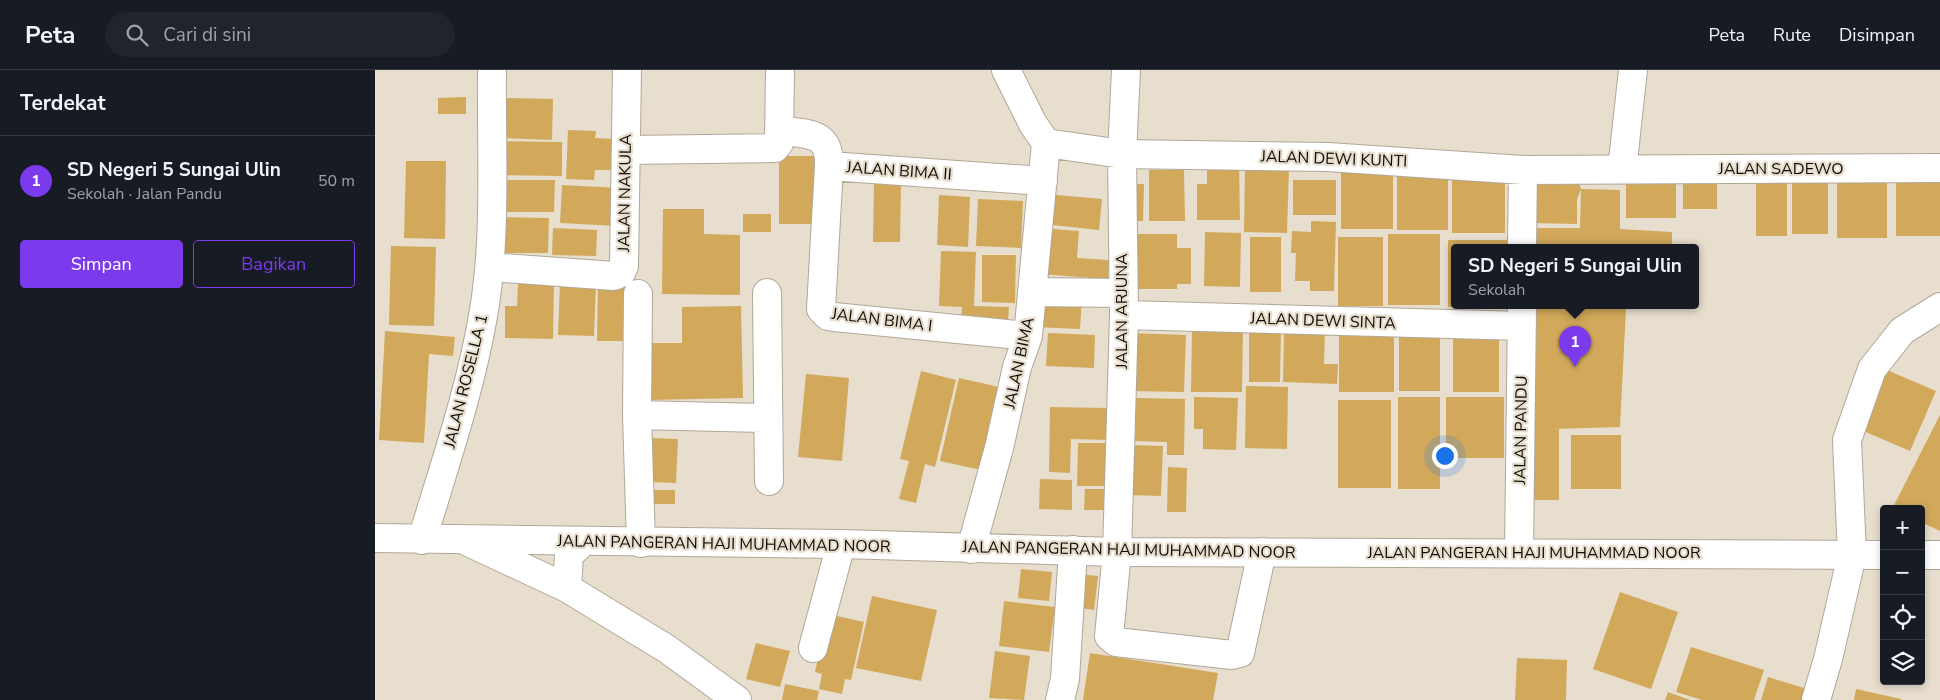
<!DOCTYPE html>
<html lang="id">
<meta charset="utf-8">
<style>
body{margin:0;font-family:"Nunito Sans",sans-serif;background:#20242c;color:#f1f3f6}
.controls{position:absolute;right:15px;bottom:15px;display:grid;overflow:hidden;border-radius:5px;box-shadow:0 2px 8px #0003}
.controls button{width:45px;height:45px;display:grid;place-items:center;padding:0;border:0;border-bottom:1px solid #363941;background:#171b24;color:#f1f3f6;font:25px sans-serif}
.you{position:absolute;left:1069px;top:385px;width:18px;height:18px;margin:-12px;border:4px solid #fff;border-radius:50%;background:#1a73e8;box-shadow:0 0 0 8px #1a73e833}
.badge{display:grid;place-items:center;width:32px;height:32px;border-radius:50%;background:#7c3aed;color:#fff;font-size:16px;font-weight:700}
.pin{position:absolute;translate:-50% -41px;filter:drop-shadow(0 1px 2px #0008)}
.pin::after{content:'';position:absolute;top:26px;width:18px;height:15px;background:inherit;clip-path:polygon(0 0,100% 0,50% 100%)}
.popup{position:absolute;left:1076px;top:174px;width:248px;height:65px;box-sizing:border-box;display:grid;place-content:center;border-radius:5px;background:#171b24;filter:drop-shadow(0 1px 4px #0005);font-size:16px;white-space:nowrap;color:#9ea1a6}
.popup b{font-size:19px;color:#f1f3f6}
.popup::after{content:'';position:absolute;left:50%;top:100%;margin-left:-10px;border:10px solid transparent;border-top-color:#171b24}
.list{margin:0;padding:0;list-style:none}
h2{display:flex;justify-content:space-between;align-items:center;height:65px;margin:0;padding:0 20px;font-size:21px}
h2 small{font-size:16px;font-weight:400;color:#9ea1a6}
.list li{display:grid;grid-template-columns:32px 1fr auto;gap:15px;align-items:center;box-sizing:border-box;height:90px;padding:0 20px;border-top:1px solid #363941}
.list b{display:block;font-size:19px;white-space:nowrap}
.list p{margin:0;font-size:16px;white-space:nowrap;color:#9ea1a6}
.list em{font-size:16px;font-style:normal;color:#9ea1a6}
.actions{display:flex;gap:10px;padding:15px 20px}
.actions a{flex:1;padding:11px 0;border:1px solid #7c3aed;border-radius:5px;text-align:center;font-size:18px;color:#7c3aed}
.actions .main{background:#7c3aed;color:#fff}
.icon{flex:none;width:28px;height:28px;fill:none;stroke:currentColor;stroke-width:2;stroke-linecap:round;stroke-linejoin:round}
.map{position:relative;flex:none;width:1565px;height:630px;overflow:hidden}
header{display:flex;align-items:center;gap:30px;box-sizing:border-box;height:70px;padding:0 25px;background:#171b24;border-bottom:1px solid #363941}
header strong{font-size:24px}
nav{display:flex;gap:28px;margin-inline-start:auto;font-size:18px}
.search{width:350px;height:45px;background:#20242c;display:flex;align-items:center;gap:12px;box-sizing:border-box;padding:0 18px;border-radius:28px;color:#9ea1a6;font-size:19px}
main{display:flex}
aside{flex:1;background:#171b24}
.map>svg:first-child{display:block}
.building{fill:#d2a95b}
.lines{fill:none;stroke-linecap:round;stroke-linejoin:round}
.minor-casing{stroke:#b0a798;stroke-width:30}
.major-casing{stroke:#b0a798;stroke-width:30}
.minor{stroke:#fff;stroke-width:28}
.major{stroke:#fff;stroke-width:28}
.labels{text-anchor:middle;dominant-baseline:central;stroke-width:4.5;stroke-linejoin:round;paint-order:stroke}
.street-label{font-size:16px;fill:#0f0c07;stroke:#e7dece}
</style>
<header>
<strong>Peta</strong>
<div class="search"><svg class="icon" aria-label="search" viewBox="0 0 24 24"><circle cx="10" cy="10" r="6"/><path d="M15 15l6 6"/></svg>Cari di sini</div>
<nav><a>Peta</a><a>Rute</a><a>Disimpan</a></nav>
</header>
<main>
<aside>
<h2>Terdekat<small></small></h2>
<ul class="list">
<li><span class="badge">1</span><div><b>SD Negeri 5 Sungai Ulin</b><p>Sekolah · Jalan Pandu</p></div><em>50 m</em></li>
</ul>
<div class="actions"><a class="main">Simpan</a><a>Bagikan</a></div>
</aside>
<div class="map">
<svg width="1565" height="630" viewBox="0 0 1565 630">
<rect width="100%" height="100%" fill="#e7dece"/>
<path class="building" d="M91,27V44H63V28Z
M127,28L178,29L177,70L127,68Z
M193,60L221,61L220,68L239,69L238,100H220L219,110L191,109Z
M123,71L187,72V106L122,105Z
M404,86H439V154H404Z
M31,91H71L70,169L29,168Z
M832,94H864L865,150H822V114H832Z
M870,96L914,97L912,163L869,162Z
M774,100H809L810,151H774Z
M966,100H1018V159H966Z
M1022,103H1073V160H1022Z
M1308,103H1342V139H1308Z
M1077,104H1130V163H1077Z
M1462,104H1512V168H1462Z
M1521,104H1565V166H1521Z
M1251,105H1301V148H1251Z
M1381,105H1412V166H1381Z
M1417,105H1453V164H1417Z
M1202,108L1206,119L1202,129V154L1155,153V109Z
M126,110H180L179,142H125Z
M918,110H961V145H918Z
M499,114L526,115L525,172H498Z
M755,114H769L768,151H754Z
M187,115L245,118L243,156L185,153Z
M1206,119L1245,120V159L1297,162V178H1153V158H1205Z
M671,124L727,129L724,160L668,154Z
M564,125L595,127L593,177L562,175Z
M603,129L648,131L646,178L601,176Z
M288,139H329V164L365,165V225L287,224Z
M368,144H396V162H368Z
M125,147L174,148L173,183H125Z
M936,151L961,152L959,221H935V211H920L921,183H916L917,161L936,162Z
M178,158L222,160L221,186L177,185Z
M666,158L704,161L702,188L734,190L733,209L663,204Z
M830,162L866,163L865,217L829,216Z
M756,164H802V178H816V214H802V219H755Z
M1013,164H1065V235H1013Z
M875,167H906V222H875Z
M963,167H1008V236H963Z
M1073,170H1132V178H1080V237H1073Z
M16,176L61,177L59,256L14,255Z
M566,181L601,182L599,236L634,237L633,251L586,250L587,237L564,236Z
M607,185H641L640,233L607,232Z
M223,209H254L253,271H222Z
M143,212H179L178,269L130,268V236H142Z
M185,212L221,213L219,266L183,265Z
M661,224L707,226L705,259L660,257Z
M366,236L368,328L273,330L272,273H307V237Z
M1152,236H1297V238H1251L1245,357L1177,359H1184V430H1151Z
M964,256H1019V322H964Z
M817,257H868L867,322H816Z
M909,257L950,258L949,294H963L962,314L908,312Z
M10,261L80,267L78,286L54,284L49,373L4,370Z
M874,261H906L905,312H874Z
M1078,261H1124V322H1078Z
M673,263L720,265L719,298L671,296Z
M754,263L811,265L809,322L752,321Z
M1024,265H1065V321H1024Z
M1512,300L1561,321L1535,381L1486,360Z
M546,301L581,310L560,397L550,394L541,433L524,429L534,391L525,389Z
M431,304L474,308L467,391L423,387Z
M584,308L624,317L606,400L565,391Z
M871,316L913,317L912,379L870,378Z
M819,327L863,328L861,380L828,379V359H819Z
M1023,327H1065V419H1023Z
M1071,327H1129V388H1071Z
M761,328L810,329L809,385H792V372L760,371Z
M963,330H1016V418H963Z
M675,337L733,338L732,370L696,369L695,403L674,402Z
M1565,345V461L1546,452V439L1518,437Z
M1196,365H1246V419H1196Z
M276,368L303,369L301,413L274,412Z
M703,373H736V416H702Z
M755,375L788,376L786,426L753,425Z
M793,397L812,398L811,442H792Z
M665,409L697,410V440L664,439Z
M710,419H738V440H709Z
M277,420H300V434H277Z
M646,499L677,502L674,531L643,528Z
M703,504L723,506L719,540L699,537Z
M1245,522L1303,542L1276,619L1218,599Z
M497,526L562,540L546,611L481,598Z
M629,531L680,537L674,582L624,576Z
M453,544L489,552L476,610L470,609L467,624L444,619L447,604L440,602Z
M381,573L415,581L405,617L371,609Z
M1316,577L1389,600L1379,630H1327L1301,622Z
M620,581L655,586L649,630L614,628Z
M715,583L843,603L838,630H708Z
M1142,588L1192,590L1191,630H1140Z
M1393,607L1439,621L1436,630H1386Z
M410,614L444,621L442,630H407Z
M1481,619L1526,629V630H1479Z
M1293,622L1315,630H1290Z"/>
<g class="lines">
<defs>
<path id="minor" d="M631,0L658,54L671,73
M751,0L747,84L749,245L742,482L734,566L741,572L857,585L865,583L887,482
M404,60C432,65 455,60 454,96L668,111
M671,73L747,84L953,87L1148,100L1565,98
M251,80L400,78L404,73L405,0
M454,96L446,239L453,246L459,247L653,266
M1247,100L1258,0
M1147,178L1148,100
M115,197L239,206L246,203L249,196L252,0
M657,222L748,223
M392,223L394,411
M263,224L262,345L266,473
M749,245L1147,256
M262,345L393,348
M47,470C69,396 95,322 108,246C122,168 116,80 117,0
M91,471L192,518L292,579L362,630
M596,479L624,378L642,297L653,266L671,73
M1144,483L1147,236
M192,518L194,485L209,471
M438,578L466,474
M685,630L690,609L698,480
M1441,630L1453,589L1477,485L1472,370L1497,299L1527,261L1565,237"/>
<path id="major" d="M0,468L466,474L742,482L1509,485
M1546,485H1565"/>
</defs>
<use href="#minor" class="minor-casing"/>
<use href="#major" class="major-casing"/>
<use href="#minor" class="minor"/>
<use href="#major" class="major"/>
</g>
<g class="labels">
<g class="street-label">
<text transform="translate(959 89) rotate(2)">JALAN DEWI KUNTI</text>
<text x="1406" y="99">JALAN SADEWO</text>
<text transform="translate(524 101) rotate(4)">JALAN BIMA II</text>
<text transform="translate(250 123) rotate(-89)">JALAN NAKULA</text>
<text transform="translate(747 241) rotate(-90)">JALAN ARJUNA</text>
<text transform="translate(507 250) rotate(7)">JALAN BIMA I</text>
<text transform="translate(948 251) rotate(2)">JALAN DEWI SINTA</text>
<text transform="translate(644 293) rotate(-78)">JALAN BIMA</text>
<text transform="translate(91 311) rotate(-76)">JALAN ROSELLA 1</text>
<text transform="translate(1146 360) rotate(-89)">JALAN PANDU</text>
<text transform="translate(349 474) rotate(1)">JALAN PANGERAN HAJI MUHAMMAD NOOR</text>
<text transform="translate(754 480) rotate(1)">JALAN PANGERAN HAJI MUHAMMAD NOOR</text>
<text x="1159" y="483">JALAN PANGERAN HAJI MUHAMMAD NOOR</text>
</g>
</g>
</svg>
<div class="controls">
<button>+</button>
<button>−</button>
<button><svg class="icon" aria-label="locate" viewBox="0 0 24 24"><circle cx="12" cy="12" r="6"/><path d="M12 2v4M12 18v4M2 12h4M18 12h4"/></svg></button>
<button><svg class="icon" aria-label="layers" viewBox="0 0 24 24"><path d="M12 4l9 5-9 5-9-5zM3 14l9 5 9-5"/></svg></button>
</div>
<div class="you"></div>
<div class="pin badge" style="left:1200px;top:297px">1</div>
<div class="popup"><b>SD Negeri 5 Sungai Ulin</b>Sekolah</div>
</div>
</main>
